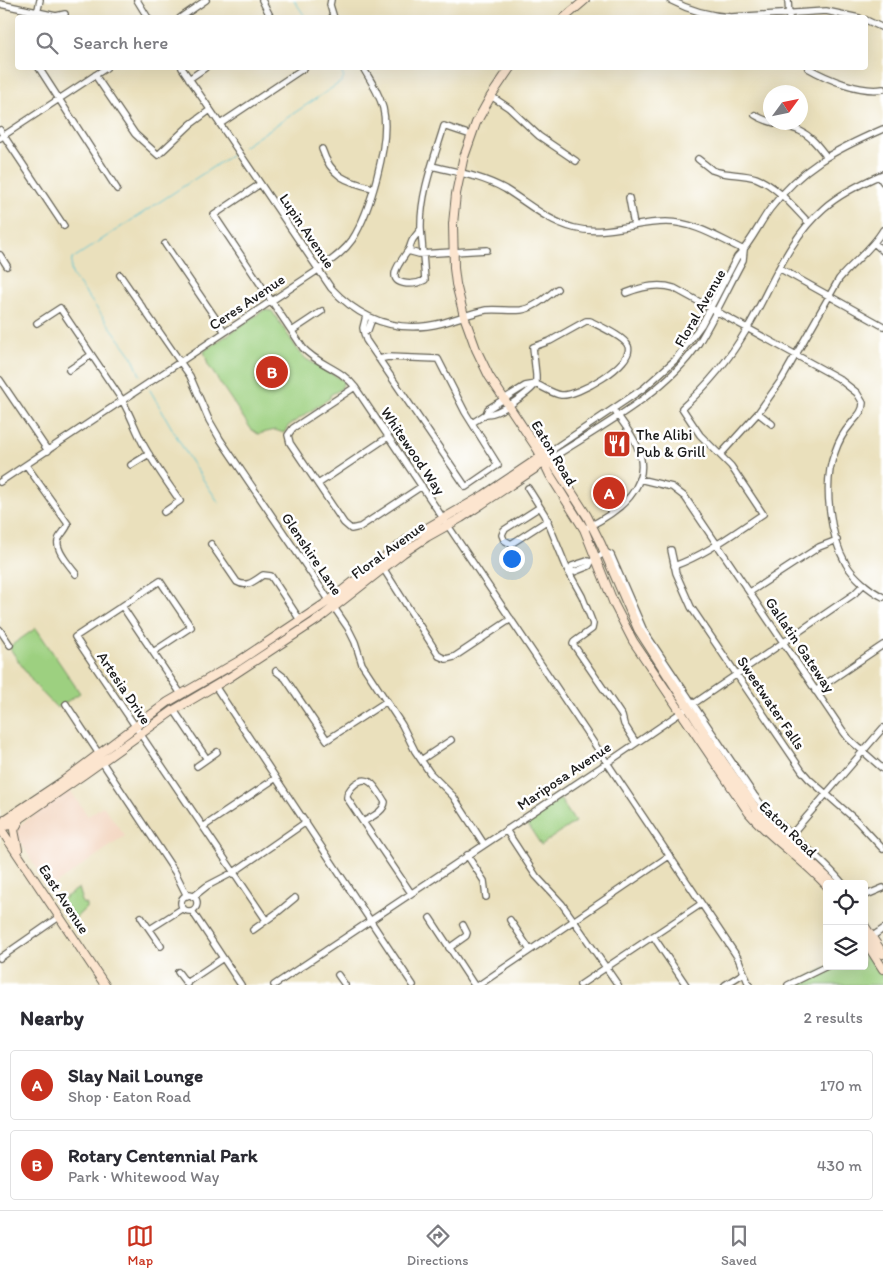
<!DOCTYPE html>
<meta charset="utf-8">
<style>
body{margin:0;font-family:Itim,sans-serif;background:#f7f7f7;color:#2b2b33}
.controls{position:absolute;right:15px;bottom:15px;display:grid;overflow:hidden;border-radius:5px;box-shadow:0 5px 20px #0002}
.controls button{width:45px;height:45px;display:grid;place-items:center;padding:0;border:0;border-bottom:1px solid #e1e1e2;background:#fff;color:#2b2b33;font:25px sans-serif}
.compass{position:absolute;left:763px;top:85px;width:45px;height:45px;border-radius:50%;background:#fff;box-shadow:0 5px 20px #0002;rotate:57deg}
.you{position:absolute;left:511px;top:558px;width:18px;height:18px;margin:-12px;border:4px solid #fff;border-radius:50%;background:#1a73e8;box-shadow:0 0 0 8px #1a73e833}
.badge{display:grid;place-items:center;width:32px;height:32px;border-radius:50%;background:#c8321e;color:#fff;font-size:16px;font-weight:700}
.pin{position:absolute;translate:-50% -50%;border:2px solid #fff;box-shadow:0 1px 5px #0006}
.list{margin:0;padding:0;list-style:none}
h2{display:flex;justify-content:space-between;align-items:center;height:65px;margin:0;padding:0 20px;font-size:21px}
h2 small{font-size:16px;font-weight:400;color:#7c7c81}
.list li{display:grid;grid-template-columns:32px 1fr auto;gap:15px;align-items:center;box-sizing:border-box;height:70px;margin:0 10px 10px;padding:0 10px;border:1px solid #e1e1e2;border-radius:5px}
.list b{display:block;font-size:19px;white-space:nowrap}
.list p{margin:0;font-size:16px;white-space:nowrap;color:#7c7c81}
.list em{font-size:16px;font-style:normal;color:#7c7c81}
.icon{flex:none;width:28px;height:28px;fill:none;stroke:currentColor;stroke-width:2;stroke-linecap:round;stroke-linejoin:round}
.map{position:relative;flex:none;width:883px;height:985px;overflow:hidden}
.search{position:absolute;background:#fff;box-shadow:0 5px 20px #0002;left:15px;right:15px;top:15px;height:55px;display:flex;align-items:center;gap:12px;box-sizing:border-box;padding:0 18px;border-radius:5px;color:#7c7c81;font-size:19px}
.sheet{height:225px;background:#fff}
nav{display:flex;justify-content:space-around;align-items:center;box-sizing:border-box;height:70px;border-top:1px solid #e1e1e2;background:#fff;font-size:14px;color:#7c7c81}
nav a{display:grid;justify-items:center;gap:2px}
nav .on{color:#c8321e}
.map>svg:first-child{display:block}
.built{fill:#f3d4be}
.green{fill:#9dd080;stroke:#5c764e}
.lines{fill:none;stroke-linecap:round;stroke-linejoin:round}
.stream{stroke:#58c3d3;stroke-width:1}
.street-casing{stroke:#646154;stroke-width:8}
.secondary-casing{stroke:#646154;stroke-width:10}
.street{stroke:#fff;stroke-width:5.5}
.secondary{stroke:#fce5cf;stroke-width:8}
.labels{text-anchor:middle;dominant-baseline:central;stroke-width:5;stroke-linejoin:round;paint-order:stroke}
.street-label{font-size:15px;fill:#1c1c1c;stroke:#fff}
.poi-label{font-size:15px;fill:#1c1c1c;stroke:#fff;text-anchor:start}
</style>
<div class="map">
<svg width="883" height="985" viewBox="0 0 883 985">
<rect width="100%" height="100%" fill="#fff"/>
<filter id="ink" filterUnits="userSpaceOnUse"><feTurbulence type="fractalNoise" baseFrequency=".02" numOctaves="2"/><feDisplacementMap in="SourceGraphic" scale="10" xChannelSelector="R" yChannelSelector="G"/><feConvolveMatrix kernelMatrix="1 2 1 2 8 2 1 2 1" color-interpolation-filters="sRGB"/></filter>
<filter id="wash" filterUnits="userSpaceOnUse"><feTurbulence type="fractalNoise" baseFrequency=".0096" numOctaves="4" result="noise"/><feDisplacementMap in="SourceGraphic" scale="20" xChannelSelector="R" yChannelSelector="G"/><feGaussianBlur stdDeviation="1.12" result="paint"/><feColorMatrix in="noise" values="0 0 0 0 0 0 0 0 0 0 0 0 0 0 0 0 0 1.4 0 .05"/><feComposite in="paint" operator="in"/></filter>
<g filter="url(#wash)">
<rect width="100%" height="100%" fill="#eae0bc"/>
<path class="built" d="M70,790L88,816L103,806L125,836L48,889L19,839L16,833L18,826Z"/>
<path class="green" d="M264,310L272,311L298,350L306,359L344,381L341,389L330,395V398L288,426L284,433L275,430L258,434L251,429L208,365L204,351Z
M36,628L80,693L57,708L34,684L9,647Z
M560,799L575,822L541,845L526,822Z
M79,888L82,898L80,899L83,904L86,903V908L73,920H69L57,903Z
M864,949C876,959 883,969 883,985H793L829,966H864Z"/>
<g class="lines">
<path class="stream" d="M294,0L306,18
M243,147L341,82L344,78L340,68
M140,375L132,356L73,276L71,270L72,259L233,154
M150,390L190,460L219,503"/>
</g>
</g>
<g filter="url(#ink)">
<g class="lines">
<defs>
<path id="street" d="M137,0L148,18
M262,0L271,18
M331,0L330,5L334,18
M670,0C689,10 709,16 731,17L826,11L859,18
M788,0L789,18
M0,4L56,16L65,14
M36,18L40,0
M180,18L206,0
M866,20L883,28
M39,68L117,189
M182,68L331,288C361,320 398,334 442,323C457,319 471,313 486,310C498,309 509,311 521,310C535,308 546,297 557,289
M808,68C827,79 861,93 883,89
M95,75L135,134L158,155L191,124L210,110
M189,79L205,68
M491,96L509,108L539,136L576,161
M755,115C769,124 785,124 800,131C811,136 819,147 826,156
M220,124L304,68
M0,130L64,226
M0,138L106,68
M322,149C331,177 346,181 372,188
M698,159L712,170L718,172C730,175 744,174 756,178C777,186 794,208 809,223
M432,166C456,172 482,176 505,189C528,203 547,221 574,228C605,236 635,222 666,222C695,222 718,238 744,250
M879,176L883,182
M260,184L214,215L303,348C318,365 342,369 355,387L738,958L749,985
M629,198L634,225
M421,229L425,280C417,284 411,285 403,283C385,279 402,260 407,252C410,249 410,245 412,241C414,237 418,233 421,229Z
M421,229C420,194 434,159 444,126L471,135
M874,243L883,251
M165,244L225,332
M408,251L419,254L487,250
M0,255L7,266
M779,268L883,326
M120,275L190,376L209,420L220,439L348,628L355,642L362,664L402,725L415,751L430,773L453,796L484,844
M626,293C641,287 658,283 674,288L838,378L857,393L863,403C863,413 855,418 850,425C843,433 838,443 835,452C822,483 830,536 846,564C854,577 869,590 883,597
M366,316L363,328L364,333L368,330L372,319
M586,321H590C599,326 625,337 628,346C635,364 576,397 561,395C553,394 543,387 536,384V375L533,347L550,341Z
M37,323L60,308L122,400C130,414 135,428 142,442C153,463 167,482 180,501L164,512
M292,331L322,311
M364,333L366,340L466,487L498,465L465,412L438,359L388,357L379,359
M69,370L91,355
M0,380L48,451
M536,384C527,394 499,415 486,414L488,409L525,386Z
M355,387L293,428L288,435L290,443L344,523L351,529L360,527L422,486
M758,413L772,424
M472,423L486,414
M721,454L758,413L782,379L839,279C853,262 872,249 883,230
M543,456L644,388L675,360L702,324L737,257C751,243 759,224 770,209C803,166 835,150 883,129
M549,460C598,428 666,393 698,344C715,317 728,287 743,260L744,250
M26,465L68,524C66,530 62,533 59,538C53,548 70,566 76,574
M131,465L149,454
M639,479L672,487L685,497L843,731L849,739L883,769
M0,482L318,270C330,261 343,253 352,240C370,212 391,141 383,108C379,93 371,81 363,68
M318,484L388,437
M528,488L545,515L568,571
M540,507L504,530L502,535L504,540L511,544L548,520
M588,527C620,511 654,486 637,446C632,434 623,423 616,413
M211,544L237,582C247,588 254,581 263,575L271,576L300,620
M671,550L676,573L691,607L802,771L809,779L857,821L883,849
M591,562L587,561L572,566L571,570L568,571L582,596L593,624L592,629L574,642L573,644L622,716L624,724L636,743
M674,566C707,554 734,533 763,514L731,466L700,435L682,408C707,386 730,358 747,329C771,288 787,240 824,208C841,193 862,183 883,174
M383,568L439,656L446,659L454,657L511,619
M571,570L574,572L589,566L591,562L605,552L611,555L644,631L754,795C779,830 817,851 843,884
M750,592L819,547L837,540
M122,606L181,694
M0,630L10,645
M153,652L191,627L160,581L75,637L266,920
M276,671L285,678L327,740L387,701
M215,686L413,985
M815,691L883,645
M66,704L99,754
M174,710L207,759
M421,760L451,740
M102,762L175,872L187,896
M197,766L217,752
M363,822L347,798C346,790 361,775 370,782C376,786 381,796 385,802C384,812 371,817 363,822L411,893
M203,827L276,778
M506,830L536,876L562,904L574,921L618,985
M790,836L883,728
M467,855L484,881L486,897
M181 903a8 8 0 1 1 16 0a8 8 0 1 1-16 0Z
M864,896L883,888
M193,897L207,886L234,872L306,822
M192,911L241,985
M141,917L161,946
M430,918L474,985
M510,920L530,950
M150,929L183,908
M253,930L278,912L295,898
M653,936L686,985
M864,942L883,929
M449,948L466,936L467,933L463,925
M0,958L59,917
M178,972L187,984
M338,975L345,985
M186,983L223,958
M274,985L607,763L854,594L864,584
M479,985L669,856
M580,985L701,904
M725,985L744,973
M788,985L827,966"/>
<path id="secondary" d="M564,18L585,0
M510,68L491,96L476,123L463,160L456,194L453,224L454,268L456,284L464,316L476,349L489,376L538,450L550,475L584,529L614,604L633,641L749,813C772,840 803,859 827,886
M538,440L587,516L601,544L638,629L722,760L761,816L834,884
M0,826L6,819L63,781L168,702L239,661L329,601L408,539L484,495L542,456
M0,827L10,825L21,818L86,773L174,710L230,677L320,618L403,553L427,537L461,518L545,462
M0,828L105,985
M18,850L14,830L20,819
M864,925L883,954
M864,939L883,969"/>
</defs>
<use href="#street" class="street-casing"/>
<use href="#secondary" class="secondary-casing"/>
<use href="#street" class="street"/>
<use href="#secondary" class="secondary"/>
</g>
</g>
<defs>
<symbol id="restaurant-square" viewBox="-11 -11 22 22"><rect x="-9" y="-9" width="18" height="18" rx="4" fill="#c8321e" stroke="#fff"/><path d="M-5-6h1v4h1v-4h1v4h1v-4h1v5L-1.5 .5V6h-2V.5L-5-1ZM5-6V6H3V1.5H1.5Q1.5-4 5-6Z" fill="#fff"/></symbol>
</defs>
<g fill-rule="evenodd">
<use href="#restaurant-square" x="601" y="428" width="32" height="32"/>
</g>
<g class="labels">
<g class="street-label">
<text transform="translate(307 231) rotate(56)">Lupin Avenue</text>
<text transform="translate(247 302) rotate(-34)">Ceres Avenue</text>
<text transform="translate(700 308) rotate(-60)">Floral Avenue</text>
<text transform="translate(413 451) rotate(56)">Whitewood Way</text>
<text transform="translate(554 453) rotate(59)">Eaton Road</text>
<text transform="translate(388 550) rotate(-36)">Floral Avenue</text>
<text transform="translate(312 554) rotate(56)">Glenshire Lane</text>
<text transform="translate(800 645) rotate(56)">Gallatin Gateway</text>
<text transform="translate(124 688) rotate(56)">Artesia Drive</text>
<text transform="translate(771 703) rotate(56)">Sweetwater Falls</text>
<text transform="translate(564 776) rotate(-34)">Mariposa Avenue</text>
<text transform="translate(788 829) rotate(44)">Eaton Road</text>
<text transform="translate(64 899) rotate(57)">East Avenue</text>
</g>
<g class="poi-label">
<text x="636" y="435">The Alibi<tspan x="636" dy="17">Pub &amp; Grill</tspan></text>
</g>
</g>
</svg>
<div class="controls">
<button><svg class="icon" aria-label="locate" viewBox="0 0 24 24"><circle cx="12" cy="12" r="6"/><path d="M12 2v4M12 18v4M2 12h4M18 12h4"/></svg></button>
<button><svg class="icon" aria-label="layers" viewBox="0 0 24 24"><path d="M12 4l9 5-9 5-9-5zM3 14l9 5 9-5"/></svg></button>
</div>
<svg class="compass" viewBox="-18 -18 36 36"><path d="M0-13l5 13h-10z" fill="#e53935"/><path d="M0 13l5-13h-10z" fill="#7c7c81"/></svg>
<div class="you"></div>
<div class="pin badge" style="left:609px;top:493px">A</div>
<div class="pin badge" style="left:272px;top:372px">B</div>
<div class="search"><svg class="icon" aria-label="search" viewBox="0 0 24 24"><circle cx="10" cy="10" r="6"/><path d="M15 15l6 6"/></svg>Search here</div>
</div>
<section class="sheet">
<h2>Nearby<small>2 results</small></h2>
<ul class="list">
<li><span class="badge">A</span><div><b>Slay Nail Lounge</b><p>Shop · Eaton Road</p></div><em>170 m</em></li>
<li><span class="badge">B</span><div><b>Rotary Centennial Park</b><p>Park · Whitewood Way</p></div><em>430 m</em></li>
</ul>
</section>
<nav>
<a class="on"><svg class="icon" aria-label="map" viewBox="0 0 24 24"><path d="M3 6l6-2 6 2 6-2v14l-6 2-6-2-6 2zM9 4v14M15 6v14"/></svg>Map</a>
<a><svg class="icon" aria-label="directions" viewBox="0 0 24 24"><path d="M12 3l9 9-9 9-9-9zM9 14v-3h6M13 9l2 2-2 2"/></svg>Directions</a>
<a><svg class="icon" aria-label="saved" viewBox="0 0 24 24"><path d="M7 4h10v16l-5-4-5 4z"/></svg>Saved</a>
</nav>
